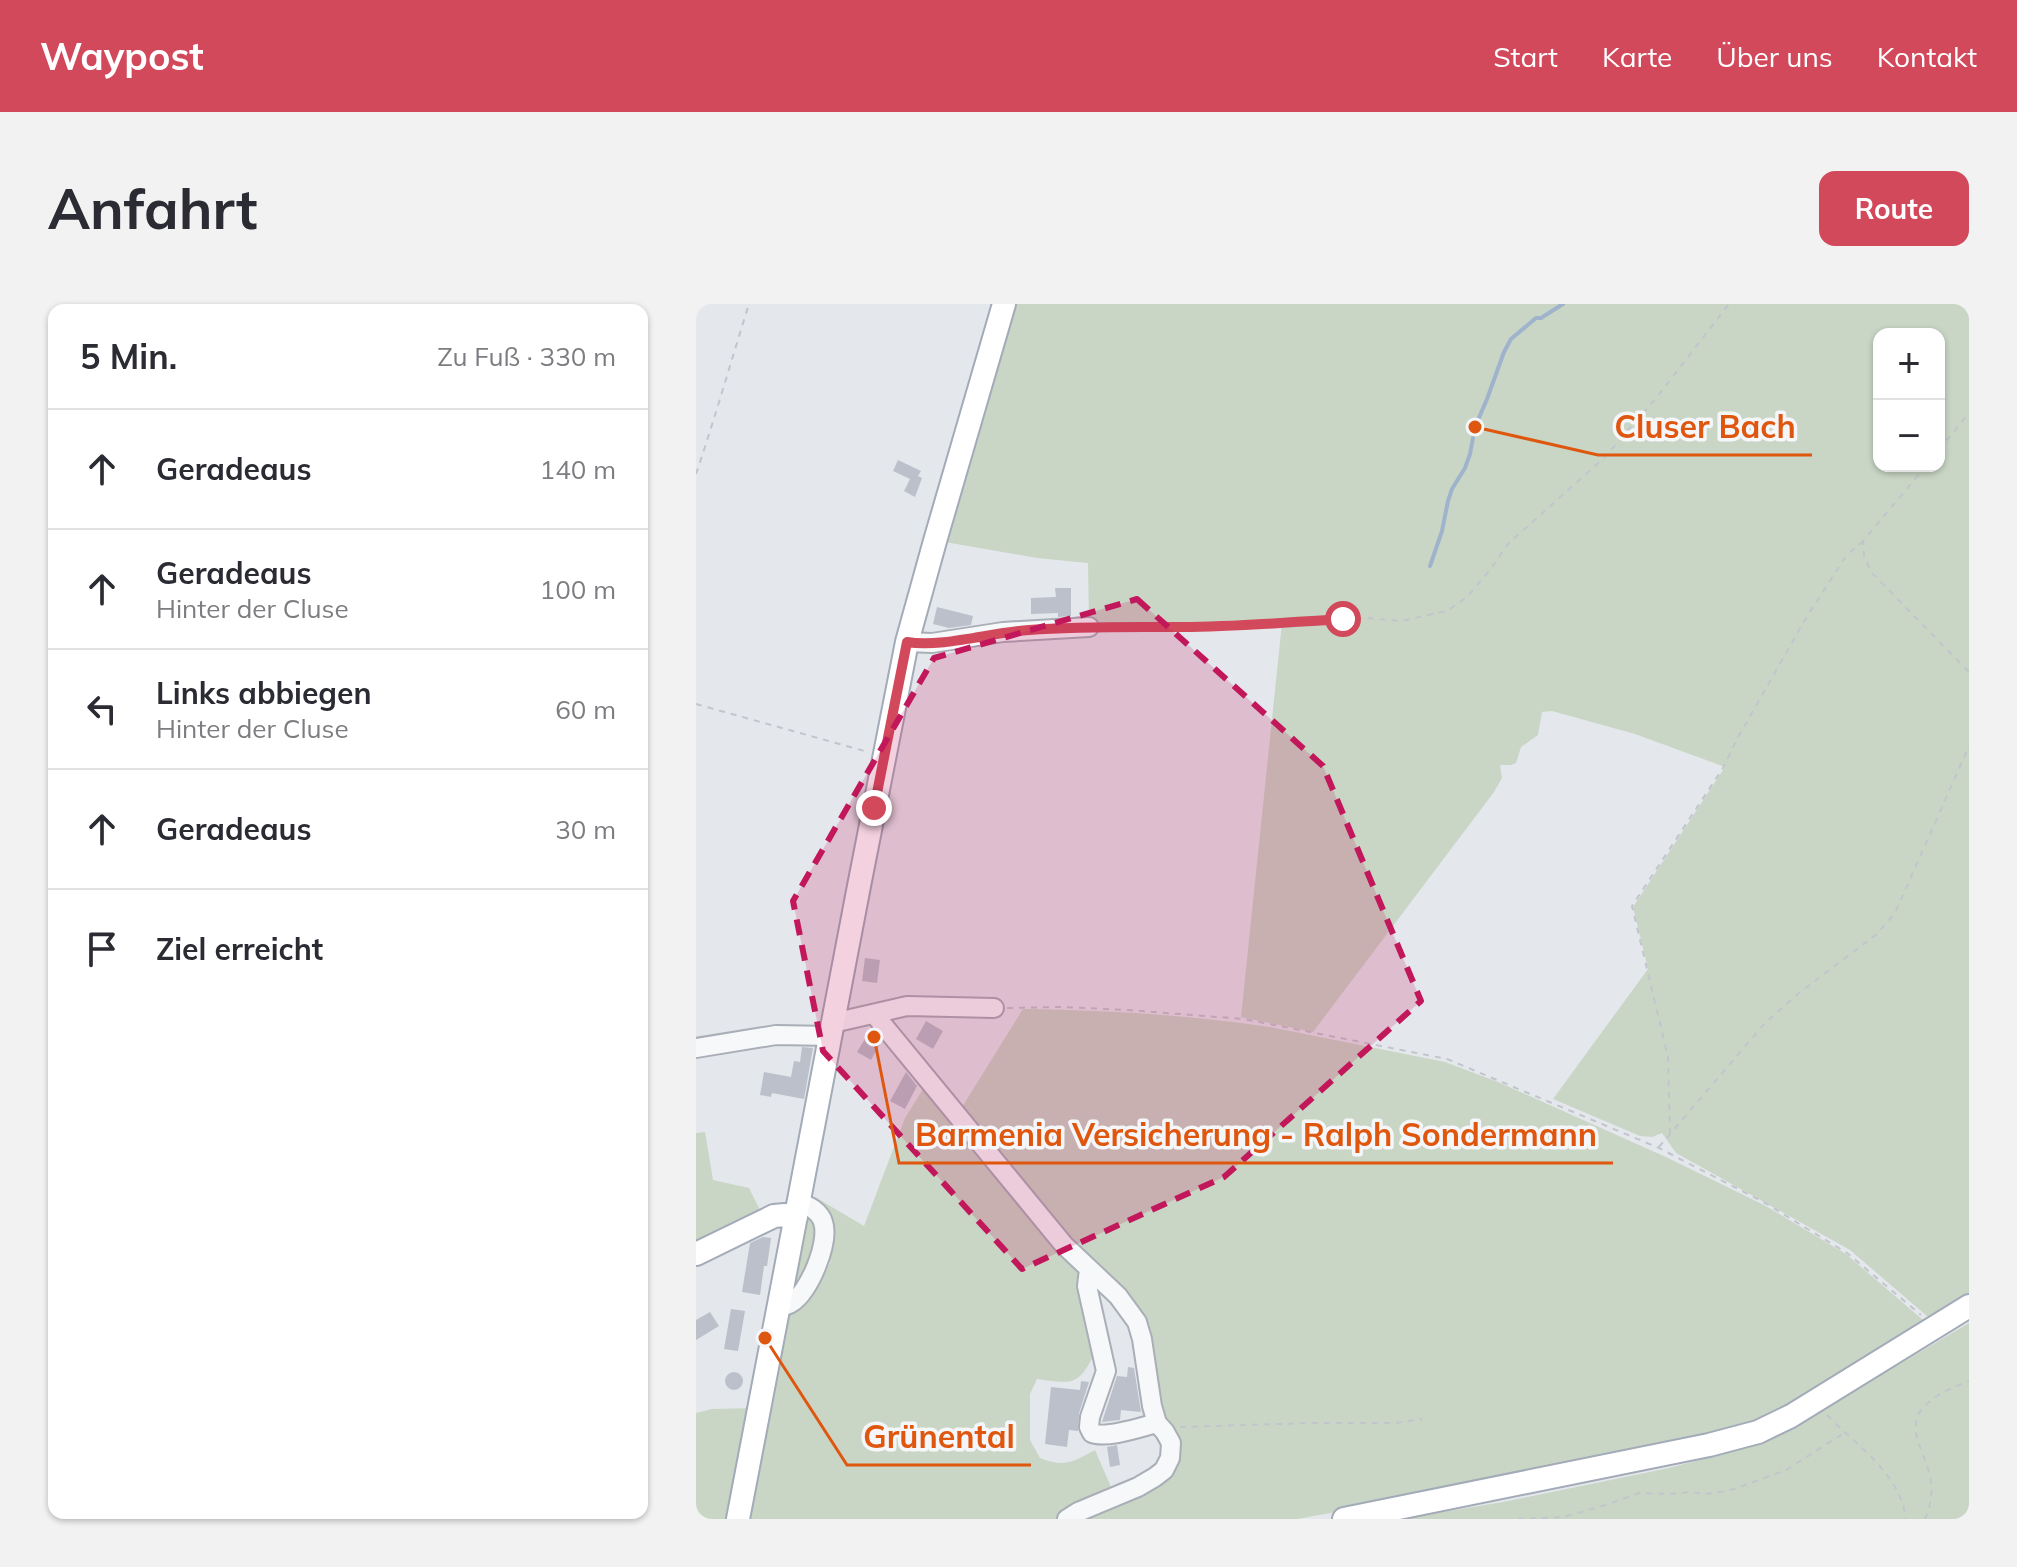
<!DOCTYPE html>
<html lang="de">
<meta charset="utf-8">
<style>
body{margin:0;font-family:Mulish,sans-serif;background:#f2f2f3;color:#2b2b33}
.controls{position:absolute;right:24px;top:24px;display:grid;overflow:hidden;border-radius:16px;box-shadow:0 2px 6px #0004}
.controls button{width:72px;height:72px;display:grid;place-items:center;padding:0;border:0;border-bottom:2px solid #e1e1e2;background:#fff;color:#2b2b33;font:40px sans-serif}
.stop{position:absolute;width:24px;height:24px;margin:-18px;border:6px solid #d1495b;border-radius:50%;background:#fff}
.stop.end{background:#d1495b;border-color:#fff;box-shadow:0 2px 8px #0008}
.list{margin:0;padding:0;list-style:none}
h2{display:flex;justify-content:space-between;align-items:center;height:104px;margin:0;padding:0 32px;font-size:34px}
h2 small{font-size:26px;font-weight:400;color:#7c7c81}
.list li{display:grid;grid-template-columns:52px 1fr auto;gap:24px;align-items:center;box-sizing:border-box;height:120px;padding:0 32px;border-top:2px solid #e1e1e2}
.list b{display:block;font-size:30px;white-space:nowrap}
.list p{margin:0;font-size:26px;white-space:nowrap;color:#7c7c81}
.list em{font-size:26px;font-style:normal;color:#7c7c81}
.icon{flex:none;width:44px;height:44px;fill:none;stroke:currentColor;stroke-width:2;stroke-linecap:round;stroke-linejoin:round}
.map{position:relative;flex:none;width:1273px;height:1215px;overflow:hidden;border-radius:16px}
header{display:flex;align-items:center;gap:48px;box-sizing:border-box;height:112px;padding:0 40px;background:#d1495b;color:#fff}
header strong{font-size:38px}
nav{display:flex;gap:44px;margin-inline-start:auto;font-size:28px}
.intro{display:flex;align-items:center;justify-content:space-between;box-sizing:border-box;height:192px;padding:0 48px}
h1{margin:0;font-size:56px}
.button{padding:20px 36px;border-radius:16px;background:#d1495b;color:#fff;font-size:28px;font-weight:700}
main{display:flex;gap:48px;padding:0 48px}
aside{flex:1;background:#fff;border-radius:16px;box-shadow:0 2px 6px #0004}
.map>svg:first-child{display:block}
.green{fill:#c9d6c5;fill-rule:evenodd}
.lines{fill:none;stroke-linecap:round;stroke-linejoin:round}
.stream{stroke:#9fb4cc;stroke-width:4}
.building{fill:#bbc0ca}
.minor-casing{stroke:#a9aeb7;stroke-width:22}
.major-casing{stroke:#a3abb8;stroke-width:26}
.path{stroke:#c2c5cb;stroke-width:2;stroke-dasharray:6 6;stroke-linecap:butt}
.minor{stroke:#f7f8fa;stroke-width:18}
.major{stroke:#fff;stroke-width:22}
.route{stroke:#d1495b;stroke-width:10}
.marked{fill:#c2185b;fill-opacity:0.2;stroke:#c2185b;stroke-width:6;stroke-dasharray:16 10;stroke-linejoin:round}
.leader{fill:none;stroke:#df570f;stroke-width:3}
.callout-dot{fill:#df570f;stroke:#f4f6f9;stroke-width:3}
.callout-label{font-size:32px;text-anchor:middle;font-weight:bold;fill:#df570f;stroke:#f4f6f9;stroke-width:7;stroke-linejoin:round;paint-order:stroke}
</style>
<header>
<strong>Waypost</strong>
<nav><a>Start</a><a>Karte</a><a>Über uns</a><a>Kontakt</a></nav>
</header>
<div class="intro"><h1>Anfahrt</h1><a class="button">Route</a></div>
<main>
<aside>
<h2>5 Min.<small>Zu Fuß · 330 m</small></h2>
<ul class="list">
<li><svg class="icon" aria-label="ahead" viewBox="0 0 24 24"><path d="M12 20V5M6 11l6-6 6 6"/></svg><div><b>Geradeaus</b></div><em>140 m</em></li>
<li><svg class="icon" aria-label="ahead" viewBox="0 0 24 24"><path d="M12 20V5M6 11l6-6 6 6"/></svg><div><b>Geradeaus</b><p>Hinter der Cluse</p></div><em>100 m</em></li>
<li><svg class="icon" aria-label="left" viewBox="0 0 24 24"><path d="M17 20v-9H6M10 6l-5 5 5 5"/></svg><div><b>Links abbiegen</b><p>Hinter der Cluse</p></div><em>60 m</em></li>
<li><svg class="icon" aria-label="ahead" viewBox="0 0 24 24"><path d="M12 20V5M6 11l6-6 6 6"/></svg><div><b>Geradeaus</b></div><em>30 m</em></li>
<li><svg class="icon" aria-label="arrive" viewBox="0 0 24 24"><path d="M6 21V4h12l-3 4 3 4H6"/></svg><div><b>Ziel erreicht</b></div></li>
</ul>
</aside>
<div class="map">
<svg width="1273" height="1215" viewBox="0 0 1273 1215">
<rect width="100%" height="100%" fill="#e4e7ec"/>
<path class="green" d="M315,0H1273V996L1238,1018L1154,946L980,849L966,829L956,833L944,832L857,795L952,665L937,603L1029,463L939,430L856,407L846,408L842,431L825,443L820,459L815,461H804L806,474L798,488L617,728L545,713L586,319L614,317L613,314L485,321H393L392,259L341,254L249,238ZM1183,30H1243V162H1183Z
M327,705C409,706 492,711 574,723L749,758L802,778L972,854L1068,901L1150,950L1234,1022L1059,1125L806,1178L601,1215H378L470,1171L463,1113L448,1033L263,808Z
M232,777L381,963L401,1045C383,1080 381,1081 341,1075L334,1090V1136L344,1154C368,1164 377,1158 399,1146L418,1190L368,1215H51L91,1009L110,996L123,981L134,959L137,930L118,898L119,893L168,922L209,814Z
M9,828L17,876L53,884L66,910L0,943V829Z
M108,910L125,920L107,982L92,989Z
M1273,1019V1215H705L807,1198L973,1164L1065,1140L1100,1121Z
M58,1104L34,1215H0V1109L16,1105Z"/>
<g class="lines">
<path class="stream" d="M734,262L746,227L752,197L756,185L769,164L774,150L779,123L791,95L808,48L815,35L840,14H845L867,0"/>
</g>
<path class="building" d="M202,156L225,167L222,172L226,174L219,193L208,187L214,175L197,167Z
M359,284H375V312L362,313V309L335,310V294L360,293Z
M241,303L277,312L275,321L253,324L237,320Z
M169,654L184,656L181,679L166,677Z
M230,717L247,727L237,745L220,735Z
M175,725L185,738L175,756L161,748Z
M106,743L117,744L108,795L76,789L75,793L64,791L68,768L95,773L98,757L104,758Z
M210,768L221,782L209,805L194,797Z
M67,933L75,934L71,962H68L64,991L46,988L54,939Z
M35,1005L49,1007L42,1047L28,1045Z
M14,1008L23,1022L0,1036V1016Z
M432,1063L438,1064L445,1108L425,1106L424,1116L406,1118L421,1072L431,1073Z
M29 1077a9 9 0 1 1 18 0a9 9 0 1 1-18 0Z
M385,1077L393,1078L383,1109L382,1127L373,1126L371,1143L349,1140L355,1083L384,1086Z
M421,1141L424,1161L414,1163L411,1143Z"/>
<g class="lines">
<defs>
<path id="minor" d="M211,338L236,339L307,328L393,323
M178,710L368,941L422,992L441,1018L446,1035L456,1102L461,1119L469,1128L475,1139L474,1154L468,1166L459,1173L442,1183L382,1208L371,1215
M137,719L211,702L298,704
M0,744L80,731L135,732
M393,965L391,982L410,1067L394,1113L393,1123L396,1129C411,1135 445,1123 461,1119
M83,1003C87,1002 92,1001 95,999C113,989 134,938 127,918C124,908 113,901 103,899"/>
<path id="major" d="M0,950L78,912L89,911L100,913
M42,1215L163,582L211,338L239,237L308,0
M648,1215L1013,1141L1062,1128L1095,1112L1273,1002"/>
</defs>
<use href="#minor" class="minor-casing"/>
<use href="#major" class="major-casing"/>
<path class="path" d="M1243,146L1273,109
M1230,162L1167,237L1168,252L1175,268L1273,368
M0,170C19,114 35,57 53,0
M408,322H518L671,314L705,317L751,307L771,293L794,266L812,240L909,153L961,93L1033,0
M0,400L172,448
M311,704L365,703L432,706L548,715L751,755L963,844L1069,899L1151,949L1225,1011
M974,830L972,753L936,602L1027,464L1041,435L1110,314L1150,252L1167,237
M963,843L1069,719L1103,689L1181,630L1199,609L1273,442
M1131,1111C1161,1142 1204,1169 1210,1215
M484,1123L615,1119H700L726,1115
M822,1215L868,1213L913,1200L943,1189L972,1190L996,1188L1007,1190L1020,1189L1038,1185L1090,1166L1148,1129
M1229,1215C1235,1201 1237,1188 1234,1172C1228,1145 1205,1119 1234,1097C1245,1088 1260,1082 1273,1077"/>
<use href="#minor" class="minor"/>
<use href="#major" class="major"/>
</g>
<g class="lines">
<path class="route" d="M178,504L211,338C246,344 297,328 333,326C385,322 436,323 487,323C540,323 594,318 647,315"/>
</g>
<path class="marked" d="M441,295L627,462L725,697L528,873L326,965L127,747L97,597L238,354Z"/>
<path class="leader" d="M779 123L902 151H1116M178 733L203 859H917M69 1034L151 1161H335"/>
<g class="callout-dot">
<circle cx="779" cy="123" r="8"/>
<circle cx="178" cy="733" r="8"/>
<circle cx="69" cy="1034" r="8"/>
</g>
<g class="callout-label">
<text x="1009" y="134">Cluser Bach</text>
<text x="560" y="842">Barmenia Versicherung - Ralph Sondermann</text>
<text x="243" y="1144">Grünental</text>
</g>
</svg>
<div class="controls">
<button>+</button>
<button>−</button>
</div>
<div class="stop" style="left:647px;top:315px"></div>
<div class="stop end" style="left:178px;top:504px"></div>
</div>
</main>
